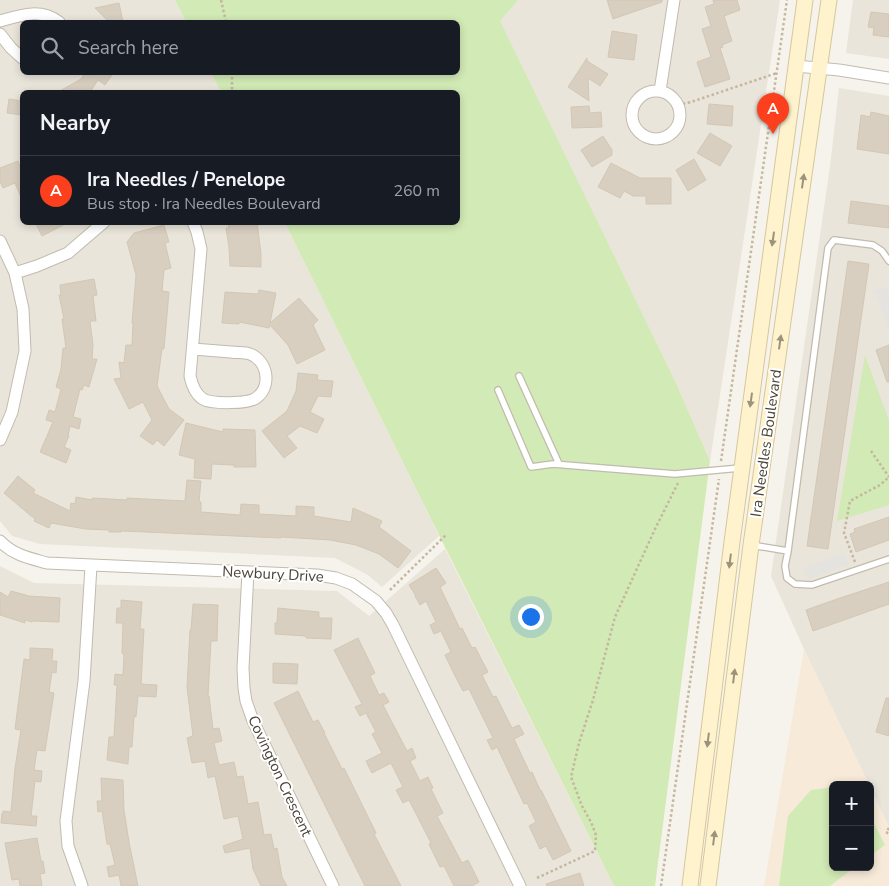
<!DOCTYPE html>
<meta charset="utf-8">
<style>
body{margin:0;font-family:"Nunito Sans",sans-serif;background:#20242c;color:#f1f3f6}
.controls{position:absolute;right:15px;bottom:15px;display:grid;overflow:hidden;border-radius:8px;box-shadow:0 2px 8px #0003}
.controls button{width:45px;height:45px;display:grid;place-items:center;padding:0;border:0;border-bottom:1px solid #363941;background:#171b24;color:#f1f3f6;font:25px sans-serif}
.you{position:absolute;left:530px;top:616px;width:18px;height:18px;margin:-12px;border:4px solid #fff;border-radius:50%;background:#1a73e8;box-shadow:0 0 0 8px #1a73e833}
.badge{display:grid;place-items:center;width:32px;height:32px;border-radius:50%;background:#fc3f1d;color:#fff;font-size:16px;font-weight:700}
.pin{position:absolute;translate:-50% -41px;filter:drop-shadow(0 1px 2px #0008)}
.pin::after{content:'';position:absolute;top:26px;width:18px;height:15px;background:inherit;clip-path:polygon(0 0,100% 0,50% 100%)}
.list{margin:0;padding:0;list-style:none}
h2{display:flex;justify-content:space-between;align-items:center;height:65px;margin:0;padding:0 20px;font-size:21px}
h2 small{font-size:16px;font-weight:400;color:#9ea1a6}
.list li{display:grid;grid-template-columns:32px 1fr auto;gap:15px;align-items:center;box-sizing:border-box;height:70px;padding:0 20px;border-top:1px solid #363941}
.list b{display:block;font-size:19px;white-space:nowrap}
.list p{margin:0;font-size:16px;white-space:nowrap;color:#9ea1a6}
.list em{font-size:16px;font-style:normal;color:#9ea1a6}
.icon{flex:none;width:28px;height:28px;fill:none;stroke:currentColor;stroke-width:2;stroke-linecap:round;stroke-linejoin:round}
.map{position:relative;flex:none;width:889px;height:886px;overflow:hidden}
.search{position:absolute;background:#171b24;box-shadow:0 2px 8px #0003;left:20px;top:20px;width:440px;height:55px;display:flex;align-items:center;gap:12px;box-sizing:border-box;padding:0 18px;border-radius:8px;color:#9ea1a6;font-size:19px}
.panel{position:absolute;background:#171b24;box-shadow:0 2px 8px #0003;left:20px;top:90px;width:440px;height:135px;border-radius:8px}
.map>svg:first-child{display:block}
.residential{fill:#eae5da}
.commercial{fill:#f7ead8}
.green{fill:#d2eab5}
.parking{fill:#e5e3e0}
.building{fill:#d8cfc1;stroke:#d3c7b4}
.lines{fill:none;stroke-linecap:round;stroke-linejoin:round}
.service-casing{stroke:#c2bbae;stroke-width:8}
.minor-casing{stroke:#c2bbae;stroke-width:13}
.secondary-casing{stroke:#d6c79b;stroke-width:17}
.path{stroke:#c4b79f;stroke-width:2.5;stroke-dasharray:2.5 2.5;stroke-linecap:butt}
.service{stroke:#fff;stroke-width:5.5}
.minor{stroke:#fff;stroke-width:11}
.secondary{stroke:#fff3cd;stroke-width:15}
.oneway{fill:#9c937c}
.labels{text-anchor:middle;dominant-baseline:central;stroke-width:4;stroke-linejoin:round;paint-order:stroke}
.street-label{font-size:15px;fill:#4b4439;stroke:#fff}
</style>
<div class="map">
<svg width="889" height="886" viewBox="0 0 889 886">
<rect width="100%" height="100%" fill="#f6f3ec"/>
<path class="residential" d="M0,0H175L186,22H22V72L211,73L221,92H22V222L285,223L439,536L382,587L368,575L335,558L40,544L12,536L0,521Z
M518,0H780L710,461L676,383L499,21Z
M853,0H889V59L846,53Z
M839,88L889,96V827L870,788V785H869L804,649L771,576L830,166Z
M445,549L614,886H0V566L34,583L337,591L369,616Z"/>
<path class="commercial" d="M804,649L869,785H833V867H870V788L889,827V886H764Z"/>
<path class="green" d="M175,0H518L500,21L676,383L710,461L655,886H614L417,491L285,223L458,222V92H221L211,73L458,72V22H186Z
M865,355L889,421V505L837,521Z
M833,787V867H855L830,886H779L788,816L811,790Z
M870,815L885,845L870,856Z"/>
<path class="parking" d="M886,286L889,293V330L874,291Z
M845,553L849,564L808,580L803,568Z"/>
<path class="building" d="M607,0H662V2L613,19Z
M713,0H737L740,10L724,16L732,41L722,45L723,47L720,48L730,79L705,87L697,62L711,57L702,29L711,26L705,7L714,4Z
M119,3L123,22H109L95,8Z
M871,12L889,14V37L873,35L874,28L868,27Z
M612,31L637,35L634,60L608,57Z
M587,58V61L608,74L600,86L588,78L589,101L568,87Z
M85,72H114L105,85L98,80L90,92H58L81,79Z
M9,99L22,101V115L7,113Z
M709,104L733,106L732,126L707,124Z
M589,106L590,113L601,112L602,127L572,128L571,107Z
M871,112L889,116V154L857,149L861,115L870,117Z
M710,133L732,146L720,166L697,153Z
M603,136L612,150V155L592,167L581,150Z
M694,159L706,180L688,191L676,170Z
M18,161L22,172V199L15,183L3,188L0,181V168Z
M611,163L640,178H671V204H646V196H633L624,191L620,198L598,187Z
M851,201L889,206V228L848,223Z
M35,222H69L42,236Z
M228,222H257L261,254V267L230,266L229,247L226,228H229Z
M164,225L169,242L165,243L171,268L164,270L162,291L169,292L164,349H162L157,386L169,409L184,420L164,446L157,440L153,445L140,436L152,420L143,402L129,409L114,379L121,378L119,362L124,363L126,345H132L133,323H132L136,275L127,242L134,233Z
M848,261L869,264L828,549L807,546Z
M94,279L97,295L93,296L96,321H90L93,345L92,359H97L89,387L84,385L82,390L80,389L73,417L81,419L79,429L70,426L68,436H69L64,447L71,450L66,463L40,452L53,422L46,420L49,410L55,412L61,389L56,387L61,369L63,348H66L62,319H64L59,295H61L60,285Z
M259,290L276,293L270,323L299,298L318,320L313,325L325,350L297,364L288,345L270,325L269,328L239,322V324L222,323L225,292L258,294Z
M889,345V382H887L876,350Z
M298,373L318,375L317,380L333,381L331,397L318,396L310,412L324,419L317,433L300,426L287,436L297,448L284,458L262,431L287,411L296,391Z
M186,423L223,432V429L255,430L256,467H234V465L212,464L211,479L194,478L195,459L179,455Z
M18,476L35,490L33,493L70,511L71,503L75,504L76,497L92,500V498L127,500V498L185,501L187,480L201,481L199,502H201V512L240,515L241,504L259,505V514L296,516V506L314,507V516L351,522L353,508L382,521L379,527L411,551L398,568L379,554L356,545L330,540L281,537V538L122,531L121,532H109V530L86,529L51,523L49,528L34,521L35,518L31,516L4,493Z
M889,517V540L856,552L850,534L855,532L854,529Z
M436,568L446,583L440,587L460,629L462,628L472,648L475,647L488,672L482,675L493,697L496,696L512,728L519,725L524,734L514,739L530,773L532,772L540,790H541L571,851L553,860L546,846L540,849L529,826L536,822L527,803L524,804L497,747L492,750L487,740L493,738L469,689L463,691L455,676L445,655L451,652L441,631L434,634L430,625L436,622L426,601L420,605L415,596H416L409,585Z
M889,582V604L813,631L806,610L840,598Z
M11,591L29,596L60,598L59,622L32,621V622L25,620V623L0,615V592L8,597Z
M121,600L142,602L140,629H144L141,684L157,685L156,697L138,696L136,717L134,716L132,747H129L128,764L107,760L109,737H114L117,685H114L115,674L123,675L124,654L122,653L123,623H116L117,608H121Z
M193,604L218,605L217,641H211L208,696H209L213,729L219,728L222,741L214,743L219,765L234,762L237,777L243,776L248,804L258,802L264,835L271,834L274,849L277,848L282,877L287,886H261L253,869L250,848L225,853L223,846L243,839L238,816L224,819L215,776L208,778L205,761L192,763L187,738L193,736L187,687L190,630H191Z
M278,608L319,612V618H332L331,639L306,638V636L275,634V623H277Z
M358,638L375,673L370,676L379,695L384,693L389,702L383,705L407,751L412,748L416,758L410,761L420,781L428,777L433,788L431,789L443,813L437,816L462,863L468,860L479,882L472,886H454L444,866L440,867L429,844L431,843L409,800L403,803L396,790L403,787L391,763L372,773L366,761L382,753L372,734L376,732L366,713L360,716L355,707L362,704L334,650Z
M30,648L53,649L52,661H57L56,673L52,672L49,692L54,693L45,751L37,750L34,770L42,771L41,782L35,781L31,816H37L36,826L1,823L2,813H3V811L11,812L15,768L21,730L15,729L24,659L30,660Z
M273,663L298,664L297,684L273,683Z
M298,691L313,722L318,720L325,733H324L342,769L344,768L376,833L374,834L401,886H365L274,703Z
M886,698H889V736L876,732Z
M101,778L123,780L124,810L129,842L138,886H121L119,875L109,877L107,867L115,865L110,844H107L102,811L98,812L97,801H102Z
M37,838L41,861H43L45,873L40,874L42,886H20L19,879L12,880L5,843Z
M580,873L584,886H547L546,884Z"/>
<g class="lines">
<defs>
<path id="service" d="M889,261L882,251L873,245L834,240L828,248L788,551L785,566L787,578L795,584L812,585L889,559
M519,376L559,464
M498,390L531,467L553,464L675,474L740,468
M751,545L788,551"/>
<path id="minor" d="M0,21C21,15 40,8 59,22
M0,34L11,48L22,58
M796,66L839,70L889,78
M632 115a24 24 0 1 1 48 0a24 24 0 1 1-48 0Z
M660,91L674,0
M0,241L15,273L23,309L25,351L12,412L0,440
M15,273L37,266L68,253L104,222
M193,349C206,350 218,351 231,352C237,353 245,352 250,354C268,361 272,387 256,398C249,404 211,404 203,399C195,394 192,385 190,376L201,249L197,232L193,222
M0,541C13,555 29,558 47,563L317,575L336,578L352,584L376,601L386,613L393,625L520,886
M248,572L243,668L244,688L246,701L253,721L333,886
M82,886L68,846L66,821L84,681L91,566"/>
<path id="secondary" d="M690,886L732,542L805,0
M708,886L751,545L829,0"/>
</defs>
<use href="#service" class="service-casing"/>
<use href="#minor" class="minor-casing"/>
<use href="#secondary" class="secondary-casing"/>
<path class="path" d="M221,0L226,22
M232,72V92
M678,105L691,102L777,73
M871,451L889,477
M721,461L787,0
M855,562L844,533L850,501L880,485L889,477
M390,590L446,535
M889,828L886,832L889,834
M537,878L595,851L596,835L591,822L582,806L571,777L579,743L593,700L615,617L655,529L678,483
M661,886L719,479"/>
<use href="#service" class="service"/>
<use href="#minor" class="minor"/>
<use href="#secondary" class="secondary"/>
</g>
<defs><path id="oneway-solid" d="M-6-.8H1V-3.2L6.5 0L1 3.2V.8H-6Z" transform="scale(1.25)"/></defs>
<g class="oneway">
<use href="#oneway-solid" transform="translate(803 181) rotate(-82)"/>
<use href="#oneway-solid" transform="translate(773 239) rotate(98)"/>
<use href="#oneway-solid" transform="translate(780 342) rotate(-82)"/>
<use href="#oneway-solid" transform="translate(751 400) rotate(98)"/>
<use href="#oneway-solid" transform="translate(730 561) rotate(97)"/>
<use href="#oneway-solid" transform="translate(734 676) rotate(-83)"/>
<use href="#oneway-solid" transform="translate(708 740) rotate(97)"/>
<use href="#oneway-solid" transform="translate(714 838) rotate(-83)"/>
</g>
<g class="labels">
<g class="street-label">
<text transform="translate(766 443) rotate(-82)">Ira Needles Boulevard</text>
<text transform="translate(273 574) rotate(3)">Newbury Drive</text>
<text transform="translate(280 776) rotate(65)">Covington Crescent</text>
</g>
</g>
</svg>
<div class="controls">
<button>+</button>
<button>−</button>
</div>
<div class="you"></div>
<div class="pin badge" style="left:773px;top:134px">A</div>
<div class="search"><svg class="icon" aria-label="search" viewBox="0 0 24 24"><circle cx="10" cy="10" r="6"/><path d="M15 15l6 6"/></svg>Search here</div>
<section class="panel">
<h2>Nearby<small></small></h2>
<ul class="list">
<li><span class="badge">A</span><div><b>Ira Needles / Penelope</b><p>Bus stop · Ira Needles Boulevard</p></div><em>260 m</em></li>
</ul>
</section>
</div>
